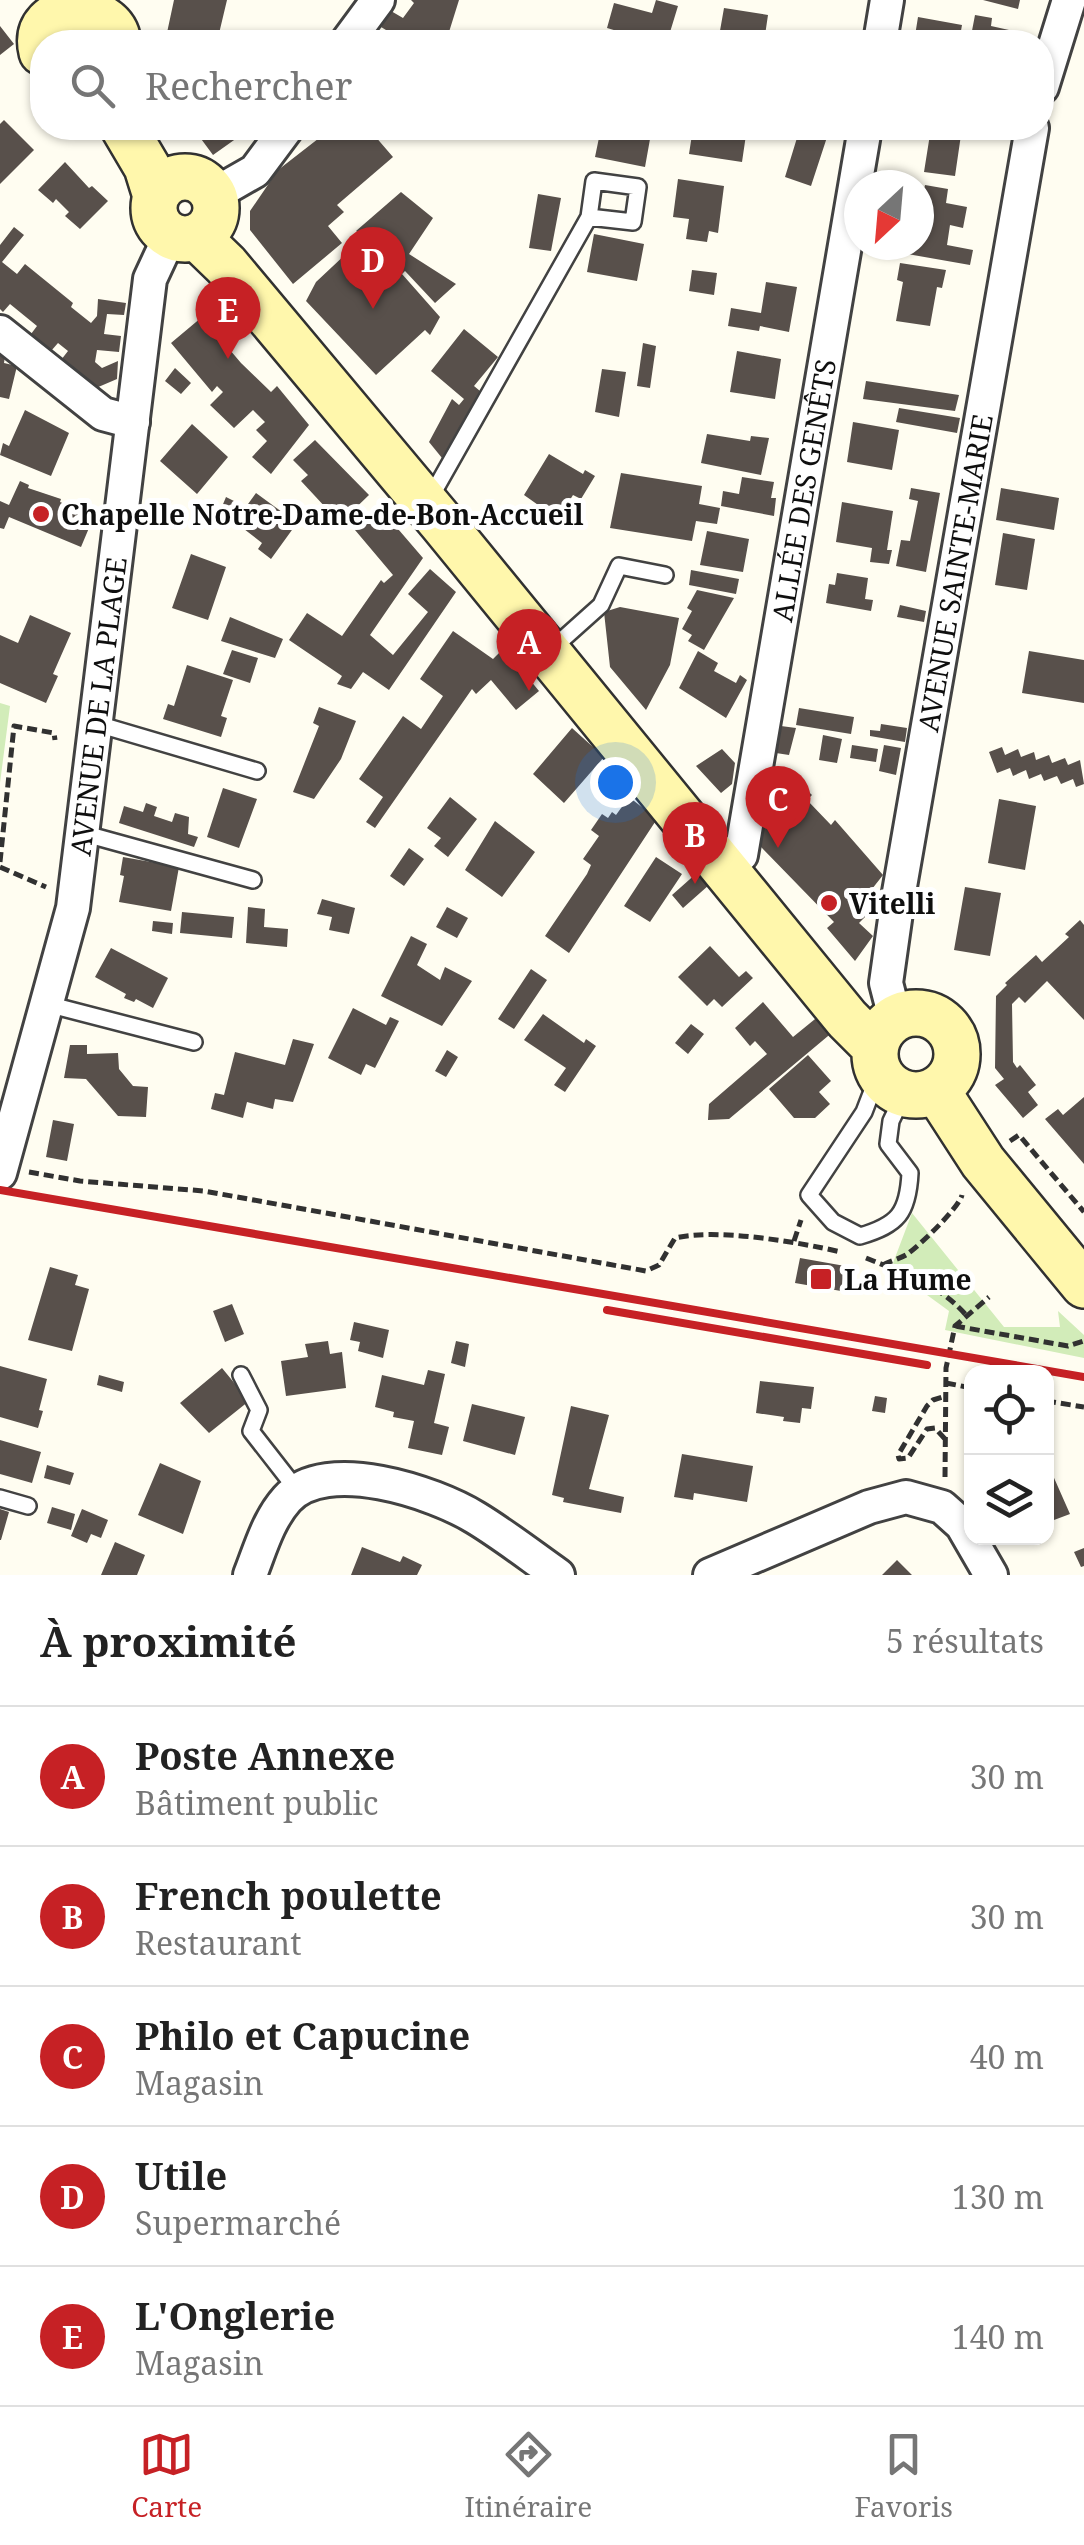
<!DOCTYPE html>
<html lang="fr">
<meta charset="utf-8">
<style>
body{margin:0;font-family:"Noto Serif",serif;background:#f2f2f2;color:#222}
.controls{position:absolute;right:30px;bottom:30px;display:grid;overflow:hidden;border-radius:20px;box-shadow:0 2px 8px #0004}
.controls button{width:90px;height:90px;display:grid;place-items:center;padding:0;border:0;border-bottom:2px solid #e0e0e0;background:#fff;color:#222;font:50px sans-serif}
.compass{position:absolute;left:844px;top:170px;width:90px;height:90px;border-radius:50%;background:#fff;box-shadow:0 2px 8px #0004;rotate:206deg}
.you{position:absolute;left:615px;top:782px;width:35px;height:35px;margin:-25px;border:8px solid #fff;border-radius:50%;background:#1a73e8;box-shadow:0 0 0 15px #1a73e833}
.badge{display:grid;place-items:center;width:65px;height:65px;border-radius:50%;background:#c62125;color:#fff;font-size:32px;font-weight:700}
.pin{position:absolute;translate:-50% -82px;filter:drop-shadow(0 2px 5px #0008)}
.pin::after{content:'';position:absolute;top:52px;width:35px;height:30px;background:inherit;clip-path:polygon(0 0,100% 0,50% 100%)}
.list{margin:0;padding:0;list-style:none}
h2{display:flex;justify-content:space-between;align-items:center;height:130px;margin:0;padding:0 40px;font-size:42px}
h2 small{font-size:32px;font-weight:400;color:#767676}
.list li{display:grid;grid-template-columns:65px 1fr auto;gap:30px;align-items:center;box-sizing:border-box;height:140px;padding:0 40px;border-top:2px solid #e0e0e0}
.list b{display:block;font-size:38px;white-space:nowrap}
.list p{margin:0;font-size:32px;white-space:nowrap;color:#767676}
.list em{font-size:32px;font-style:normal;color:#767676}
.icon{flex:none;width:55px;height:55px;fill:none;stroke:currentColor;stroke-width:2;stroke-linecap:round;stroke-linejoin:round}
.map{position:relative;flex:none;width:1084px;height:1575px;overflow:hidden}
.search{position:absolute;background:#fff;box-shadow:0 2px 8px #0004;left:30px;right:30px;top:30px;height:110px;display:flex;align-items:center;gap:25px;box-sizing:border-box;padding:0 35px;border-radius:40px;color:#767676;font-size:38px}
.sheet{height:830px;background:#fff}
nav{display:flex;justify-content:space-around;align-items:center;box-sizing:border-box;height:140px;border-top:2px solid #e0e0e0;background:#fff;font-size:28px;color:#767676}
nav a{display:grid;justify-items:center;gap:5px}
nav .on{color:#c62125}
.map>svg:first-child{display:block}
.green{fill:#d2ecb9}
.building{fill:#58504b}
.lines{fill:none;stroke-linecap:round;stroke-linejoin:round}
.service-casing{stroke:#424242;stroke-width:20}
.minor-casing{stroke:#424242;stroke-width:38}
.secondary-casing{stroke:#313131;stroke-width:50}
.path{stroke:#313131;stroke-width:5;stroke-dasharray:10 5;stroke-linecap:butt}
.service{stroke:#fff;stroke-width:15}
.minor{stroke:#fff;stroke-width:32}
.secondary{stroke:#fff7ac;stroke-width:45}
.rail{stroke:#c62125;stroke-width:8}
.poi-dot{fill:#c62125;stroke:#fff;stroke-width:4}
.labels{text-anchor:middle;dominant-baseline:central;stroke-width:10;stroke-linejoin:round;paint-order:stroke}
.street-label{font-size:28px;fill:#0f0f0f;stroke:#fff}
.poi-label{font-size:28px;font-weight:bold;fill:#0f0f0f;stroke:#fff;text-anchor:start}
</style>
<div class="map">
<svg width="1084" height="1575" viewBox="0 0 1084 1575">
<rect width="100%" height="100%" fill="#fffdf1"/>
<path class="green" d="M0,703L10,706L0,783Z
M912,1213L1004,1327H1060L1058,1311L1084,1335V1358L945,1330L949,1311L905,1279L893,1263Z"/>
<path class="building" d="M174,0H227L217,42H165Z
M411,0H459L449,32L466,42H406L381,27L391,11L403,18L414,3Z
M656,0L678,6L667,42H654L607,28L614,3L652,13Z
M983,0H1020L1018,9Z
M724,8L768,15L764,42H718Z
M975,15L992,18L991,26L1031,35L1029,42H1001L971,36Z
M918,17L962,25L959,42H914Z
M0,26L14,44L0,55Z
M4,120L34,150L0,184V124Z
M193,128H251L213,155Z
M332,128H368L393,157L337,205L344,212L328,226L342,243L293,284L250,230V211L278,170Z
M601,128H652L645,167L595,157Z
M693,128H747L742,162L689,154Z
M800,128H830L811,186L785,177Z
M931,128H962L955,176L924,172Z
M65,162L89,188L92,186L108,201L80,229L65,216L69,212L56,199L53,203L38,190Z
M678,179L724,186L718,233L709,231L707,242L686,239L689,219L673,217Z
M925,185L948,189L946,203L967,207L963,228L950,225L947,245L973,250L970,265L879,249L880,245H919V198L922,199Z
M401,192L433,218L409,254L456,284L435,303L405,271L402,274L440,317L430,335L425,330L376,375L306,301L316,282L364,237L356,231Z
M538,194L561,198L551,251L529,248Z
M14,227L24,235L2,262L17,274L25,264L73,303L71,307L91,323L97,316L98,299L126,303L124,315L107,314L104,334L121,336L119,352L97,350L95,362L102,368L118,361L117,379L96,388L61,360L68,351L58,343L51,351L31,334L37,326L10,304L3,312L0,309V245Z
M594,234L644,244L637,281L587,272Z
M900,263L946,270L942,288L937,287L930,326L896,321L903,282L897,280Z
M692,270L717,273L714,295L689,291Z
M766,282L797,287L789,332L760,326L759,331L728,326L731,308L761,313Z
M202,317L241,363L271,392L277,386L309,425L271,474L252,457L267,441L256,430L265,422L253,410L234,428L210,405L223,392L217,386L212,392L171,343Z
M464,329L498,357L474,386L480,391L442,458L429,442L452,399L459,405L464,399L431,371Z
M643,343L656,346L650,388L637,386Z
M737,351L781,359L775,399L730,392Z
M0,352L5,356L4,363L17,366L9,399L0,397Z
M175,368L191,383L181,394L165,381Z
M602,369L626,372L619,417L595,412Z
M866,381L959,395L955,411L863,399Z
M899,408L960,418L957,433L896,422Z
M25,410L69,433L51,476L0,455L3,443L9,446Z
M853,422L899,430L892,470L847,462Z
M192,424L228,457L197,494L160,461Z
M707,434L750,441L751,436L769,438L761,475L701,463Z
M315,440L369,495L340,523L301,481L308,475L293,460Z
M549,454L583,474L585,470L595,476L581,499L573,495L558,519L524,495Z
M621,473L702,486L699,504L720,508L717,524L696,521L692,541L610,528Z
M742,477L774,482L771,498H776L774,516L721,506L723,491L739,494Z
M20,481L29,485L28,488L61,499L60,502L94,516L81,547L9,517L4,529L0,528V501L9,505Z
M911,488L940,493L926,572L896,566L901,540L910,541L918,501L909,499Z
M1001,488L1059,498L1054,530L996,520Z
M256,493L297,523L271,559L258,549L262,543L235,522Z
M226,497L240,504L228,527L209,518L215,506L221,509Z
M842,502L893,511L887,550H892L889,564L870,562L872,548L836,542Z
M380,508L423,558L370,635L393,655L428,612L408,594L430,569L456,592L389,690L363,672L351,689L337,684L342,676L289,640L307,613L342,636L381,580L384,583L393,575L355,530Z
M707,531L749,539L743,572L700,565Z
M1003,533L1035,539L1027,590L995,585Z
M191,554L226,567L208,620L172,608Z
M691,570L739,579L736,594L689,585Z
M837,573L868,578L865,599L873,600L871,611L826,603L829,584L835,585Z
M697,590L734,598L704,650L688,641L692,635L682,629L692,611L687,608Z
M900,605L926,611L924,622L897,617Z
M620,607L679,618L670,665L646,710L610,667L604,612Z
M30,615L71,633L53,674L58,676L46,703L0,683V635L18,643Z
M230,617L283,639L275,658L221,641Z
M453,631L493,659L504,648L539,691L516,710L491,680L476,694L472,689L375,828L366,822L383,797L359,779L403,716L421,729L443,696L420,679Z
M232,650L258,658L250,683L223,674Z
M698,651L718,663L714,671L736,683L740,675L747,680L726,718L679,688Z
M1029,651L1084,660V703L1022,693Z
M187,665L233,680L221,716L227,718L221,737L163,719L168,704L174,706Z
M319,707L356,721L341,759L314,799L293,792L319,726L313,723Z
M799,708L854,717L851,734L796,725Z
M881,724L907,728L905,742L870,736V730L880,731Z
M781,726L796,728L789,755L776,753Z
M572,728L604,757L564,803L533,774Z
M823,735L842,739L837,763L819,760Z
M852,745L878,749L876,762L850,758Z
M884,745L901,748L896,775L879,771Z
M1002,747L1005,755L1018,749L1021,757L1034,752L1036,760L1049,755L1052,763L1065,758L1068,765L1080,760L1084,784L1076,787L1073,779L1061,784L1057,776L1044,781L1041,774L1029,779L1026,770L1013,776L1010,768L997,773L989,752Z
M722,749L735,763L732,784L721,793L696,766Z
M773,774L795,779L812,795L807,800L831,825L835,820L883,875L872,889L878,895L870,902L875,907L859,923L873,936L855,961L827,928L834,922L760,846Z
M223,788L257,799L239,848L207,837Z
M450,797L477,819L448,857L434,846L441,838L427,828Z
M629,797L657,819L569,953L545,936L587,874L591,865L583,859L599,836L591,830L602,814L608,818L612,812L616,815Z
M999,799L1036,806L1025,870L988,863Z
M146,803L157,807L154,816L172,822L175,813L189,817L188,834L198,837L194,847L119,823L124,806L143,812Z
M495,821L535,852L502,897L465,870Z
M409,848L424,859L404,886L390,876Z
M123,857L179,867L171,911L119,902L124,876L120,875Z
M656,857L682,874L650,922L624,906Z
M698,872L709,885L683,908L672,895Z
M965,887L1001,893L990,956L954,950Z
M322,899L355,908L349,934L329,930L332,917L317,914Z
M248,907L265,909L264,927L288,929L287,947L246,943Z
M447,907L468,918L457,938L436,927Z
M182,912L234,917L232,938L180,933Z
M1080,920L1084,925V1020L1047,981L1025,1003L1019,997L1012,1004L1013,1062L1017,1068L1020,1065L1036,1085L1028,1092L1038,1105L1023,1118L995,1085L1004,1079L995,1068L996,996L1007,985L1005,983L1036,955L1042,962L1069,937L1065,934Z
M153,921L173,923L172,934L152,931Z
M411,936L427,944L417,965L440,980L445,967L472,981L442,1026L381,996Z
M710,946L739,977L746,971L753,978L722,1007L714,999L707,1006L678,977Z
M111,948L168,978L153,1008L136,999L134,1002L124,998L126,994L95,977Z
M531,969L547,980L514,1029L498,1019Z
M763,1002L793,1037L820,1015L834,1031L729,1119L708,1120L709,1104L767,1054L755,1041L750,1046L735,1028Z
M353,1008L386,1025L390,1017L399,1021L375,1068L366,1064L361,1075L328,1058Z
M543,1014L584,1043L586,1039L596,1046L565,1092L554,1085L566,1068L524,1040Z
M691,1024L704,1034L688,1054L675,1043Z
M293,1039L314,1044L293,1102L275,1099L273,1109L247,1102L243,1118L211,1109L215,1093L224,1095L235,1052L285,1065Z
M70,1045H87V1054L118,1053L119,1069L133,1086L148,1087L146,1117L118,1116L86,1079L64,1078Z
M447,1050L458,1057L446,1077L435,1071Z
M808,1055L831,1081L819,1092L830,1104L815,1118H794L769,1089Z
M1084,1097V1164L1045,1119L1058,1109L1063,1115Z
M53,1120L74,1124L67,1161L46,1157Z
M800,1258L845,1266L841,1291L795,1283Z
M50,1267L78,1275L75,1285L89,1289L72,1351L28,1340Z
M232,1304L244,1334L225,1342L213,1311Z
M354,1322L389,1330L383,1358L358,1351L360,1342L350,1340Z
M328,1341L330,1354L342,1352L346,1388L286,1396L281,1361L308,1357L305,1344Z
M456,1341L469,1344L465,1367L451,1363Z
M0,1366L47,1379L39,1410L43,1411L38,1428L0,1417Z
M222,1368L249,1401L209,1433L180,1403Z
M428,1370L445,1374L434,1423L449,1427L442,1455L408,1448L414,1421L393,1417L394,1412L375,1407L382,1375L424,1385Z
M99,1375L124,1382L122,1392L97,1385Z
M760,1381L814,1387L811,1409L802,1408L800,1423L783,1421L784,1417L756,1413Z
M875,1396L887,1398L885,1413L872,1411Z
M472,1404L525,1417L515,1455L463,1441Z
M571,1406L609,1415L589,1489L624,1497L621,1513L563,1502L564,1498L552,1495Z
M0,1440L41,1452L32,1483L0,1474Z
M682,1454L753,1466L747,1502L694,1493L693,1500L674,1497Z
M1047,1462L1070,1514L1046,1523V1462Z
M160,1463L201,1481L183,1534L138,1515Z
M47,1465L74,1473L70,1485L44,1478Z
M52,1507L75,1514L71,1530L47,1523Z
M0,1509L9,1512L1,1540H0Z
M82,1509L108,1520L101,1538L91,1534L87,1543L71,1536Z
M115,1542L145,1555L137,1575H101Z
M362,1547L400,1562L403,1556L422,1565L417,1575H351Z
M1084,1548V1566L1081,1567L1074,1552Z
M897,1560L912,1575H882Z"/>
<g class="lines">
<defs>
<path id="service" d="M437,486L589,217L633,222L638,187L594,181L589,217
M563,639L601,605L619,566L665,575
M94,723L257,771
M82,833L253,880
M47,1004L194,1042
M879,1073L864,1112L809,1195L833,1222L860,1236C898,1225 908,1213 910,1173L888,1144L891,1121L904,1094
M241,1375L259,1410L251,1431L297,1490
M0,1498L28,1506"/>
<g id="minor">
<path d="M347,42L378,0"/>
<path d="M880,42L887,0"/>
<path d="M1042,87L1069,0"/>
<path d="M213,195L255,171L287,128"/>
<path d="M0,332L103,414L133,422"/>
<path id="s1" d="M741,855L865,128"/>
<path id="s2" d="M895,1018L886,983L898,898L1032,128"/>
<path id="s3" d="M0,1173L73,908L150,279L170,236"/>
<path d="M250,1575C260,1550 268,1520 287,1499C326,1456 434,1492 476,1518C504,1535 531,1556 558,1575"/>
<path d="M710,1575L869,1507L906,1497L942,1507L951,1515L962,1525L991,1575"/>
</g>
<path id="secondary" d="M42,52C29,0 113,0 118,42
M124,128L147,167L156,196
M154 208a31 31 0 1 1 62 0a31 31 0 1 1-62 0Z
M197,237L226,265L442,523L847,1019L875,1047
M875 1054a41 41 0 1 1 82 0a41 41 0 1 1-82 0Z
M937,1091L983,1162L1084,1285"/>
</defs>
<use href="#service" class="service-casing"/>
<use href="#minor" class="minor-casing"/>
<use href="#secondary" class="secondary-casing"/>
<path class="path" d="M0,862L14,726L54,733L55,740
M0,867L46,887
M1010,1141L1019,1135L1084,1212
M29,1172L80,1181L204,1191L646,1271L659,1265L675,1238C716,1228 798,1242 841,1252
M794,1241L801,1220
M866,1258C903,1273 939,1284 966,1315
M883,1265C890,1261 899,1259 906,1255C918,1247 959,1208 962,1195
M955,1326L1068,1346L1084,1341
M946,1383L972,1388
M1046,1401L1084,1407
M945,1439L935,1428L927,1429L908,1458L899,1459L898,1455L927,1406L933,1400L946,1396
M945,1477L946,1368L955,1326L989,1297"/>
<use href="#service" class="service"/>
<use href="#minor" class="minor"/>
<use href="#secondary" class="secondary"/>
<path class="rail" d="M0,1190L1084,1377
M607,1310L927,1365"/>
</g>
<g class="poi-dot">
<circle cx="41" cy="514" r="10"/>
<circle cx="829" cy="903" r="10"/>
<rect x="809" y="1267" width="24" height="24" rx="5"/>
</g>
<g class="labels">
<g class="street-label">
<text stroke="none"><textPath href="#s1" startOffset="370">ALLÉE DES GENÊTS</textPath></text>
<text stroke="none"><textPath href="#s2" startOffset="452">AVENUE SAINTE-MARIE</textPath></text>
<text stroke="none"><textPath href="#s3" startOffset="478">AVENUE DE LA PLAGE</textPath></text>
</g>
<g class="poi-label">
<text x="61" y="514">Chapelle Notre-Dame-de-Bon-Accueil</text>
<text x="849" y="903">Vitelli</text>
<text x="844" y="1279">La Hume</text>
</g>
</g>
</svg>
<div class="controls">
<button><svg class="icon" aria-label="locate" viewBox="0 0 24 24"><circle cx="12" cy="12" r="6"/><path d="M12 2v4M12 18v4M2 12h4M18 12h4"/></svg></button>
<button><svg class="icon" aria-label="layers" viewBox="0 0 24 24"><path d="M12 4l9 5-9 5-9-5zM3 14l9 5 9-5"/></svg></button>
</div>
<svg class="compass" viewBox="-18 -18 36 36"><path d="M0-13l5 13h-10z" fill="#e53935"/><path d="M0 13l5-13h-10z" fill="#767676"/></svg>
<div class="you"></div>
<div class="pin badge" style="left:529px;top:691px">A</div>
<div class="pin badge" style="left:695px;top:884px">B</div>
<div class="pin badge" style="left:778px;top:848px">C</div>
<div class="pin badge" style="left:373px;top:309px">D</div>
<div class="pin badge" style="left:228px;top:359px">E</div>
<div class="search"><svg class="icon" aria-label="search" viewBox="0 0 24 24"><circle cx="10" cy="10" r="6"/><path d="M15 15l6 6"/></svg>Rechercher</div>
</div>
<section class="sheet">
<h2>À proximité<small>5 résultats</small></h2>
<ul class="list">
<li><span class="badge">A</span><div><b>Poste Annexe</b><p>Bâtiment public</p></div><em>30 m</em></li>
<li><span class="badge">B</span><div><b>French poulette</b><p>Restaurant</p></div><em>30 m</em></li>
<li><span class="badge">C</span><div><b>Philo et Capucine</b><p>Magasin</p></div><em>40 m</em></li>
<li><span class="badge">D</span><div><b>Utile</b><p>Supermarché</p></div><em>130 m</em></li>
<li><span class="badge">E</span><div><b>L'Onglerie</b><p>Magasin</p></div><em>140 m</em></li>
</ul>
</section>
<nav>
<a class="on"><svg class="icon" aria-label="map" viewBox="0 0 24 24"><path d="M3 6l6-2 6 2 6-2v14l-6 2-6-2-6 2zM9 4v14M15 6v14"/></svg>Carte</a>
<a><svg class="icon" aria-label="directions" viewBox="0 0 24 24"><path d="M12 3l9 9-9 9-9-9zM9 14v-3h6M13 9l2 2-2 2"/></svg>Itinéraire</a>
<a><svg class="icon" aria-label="saved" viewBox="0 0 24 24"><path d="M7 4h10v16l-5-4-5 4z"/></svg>Favoris</a>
</nav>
